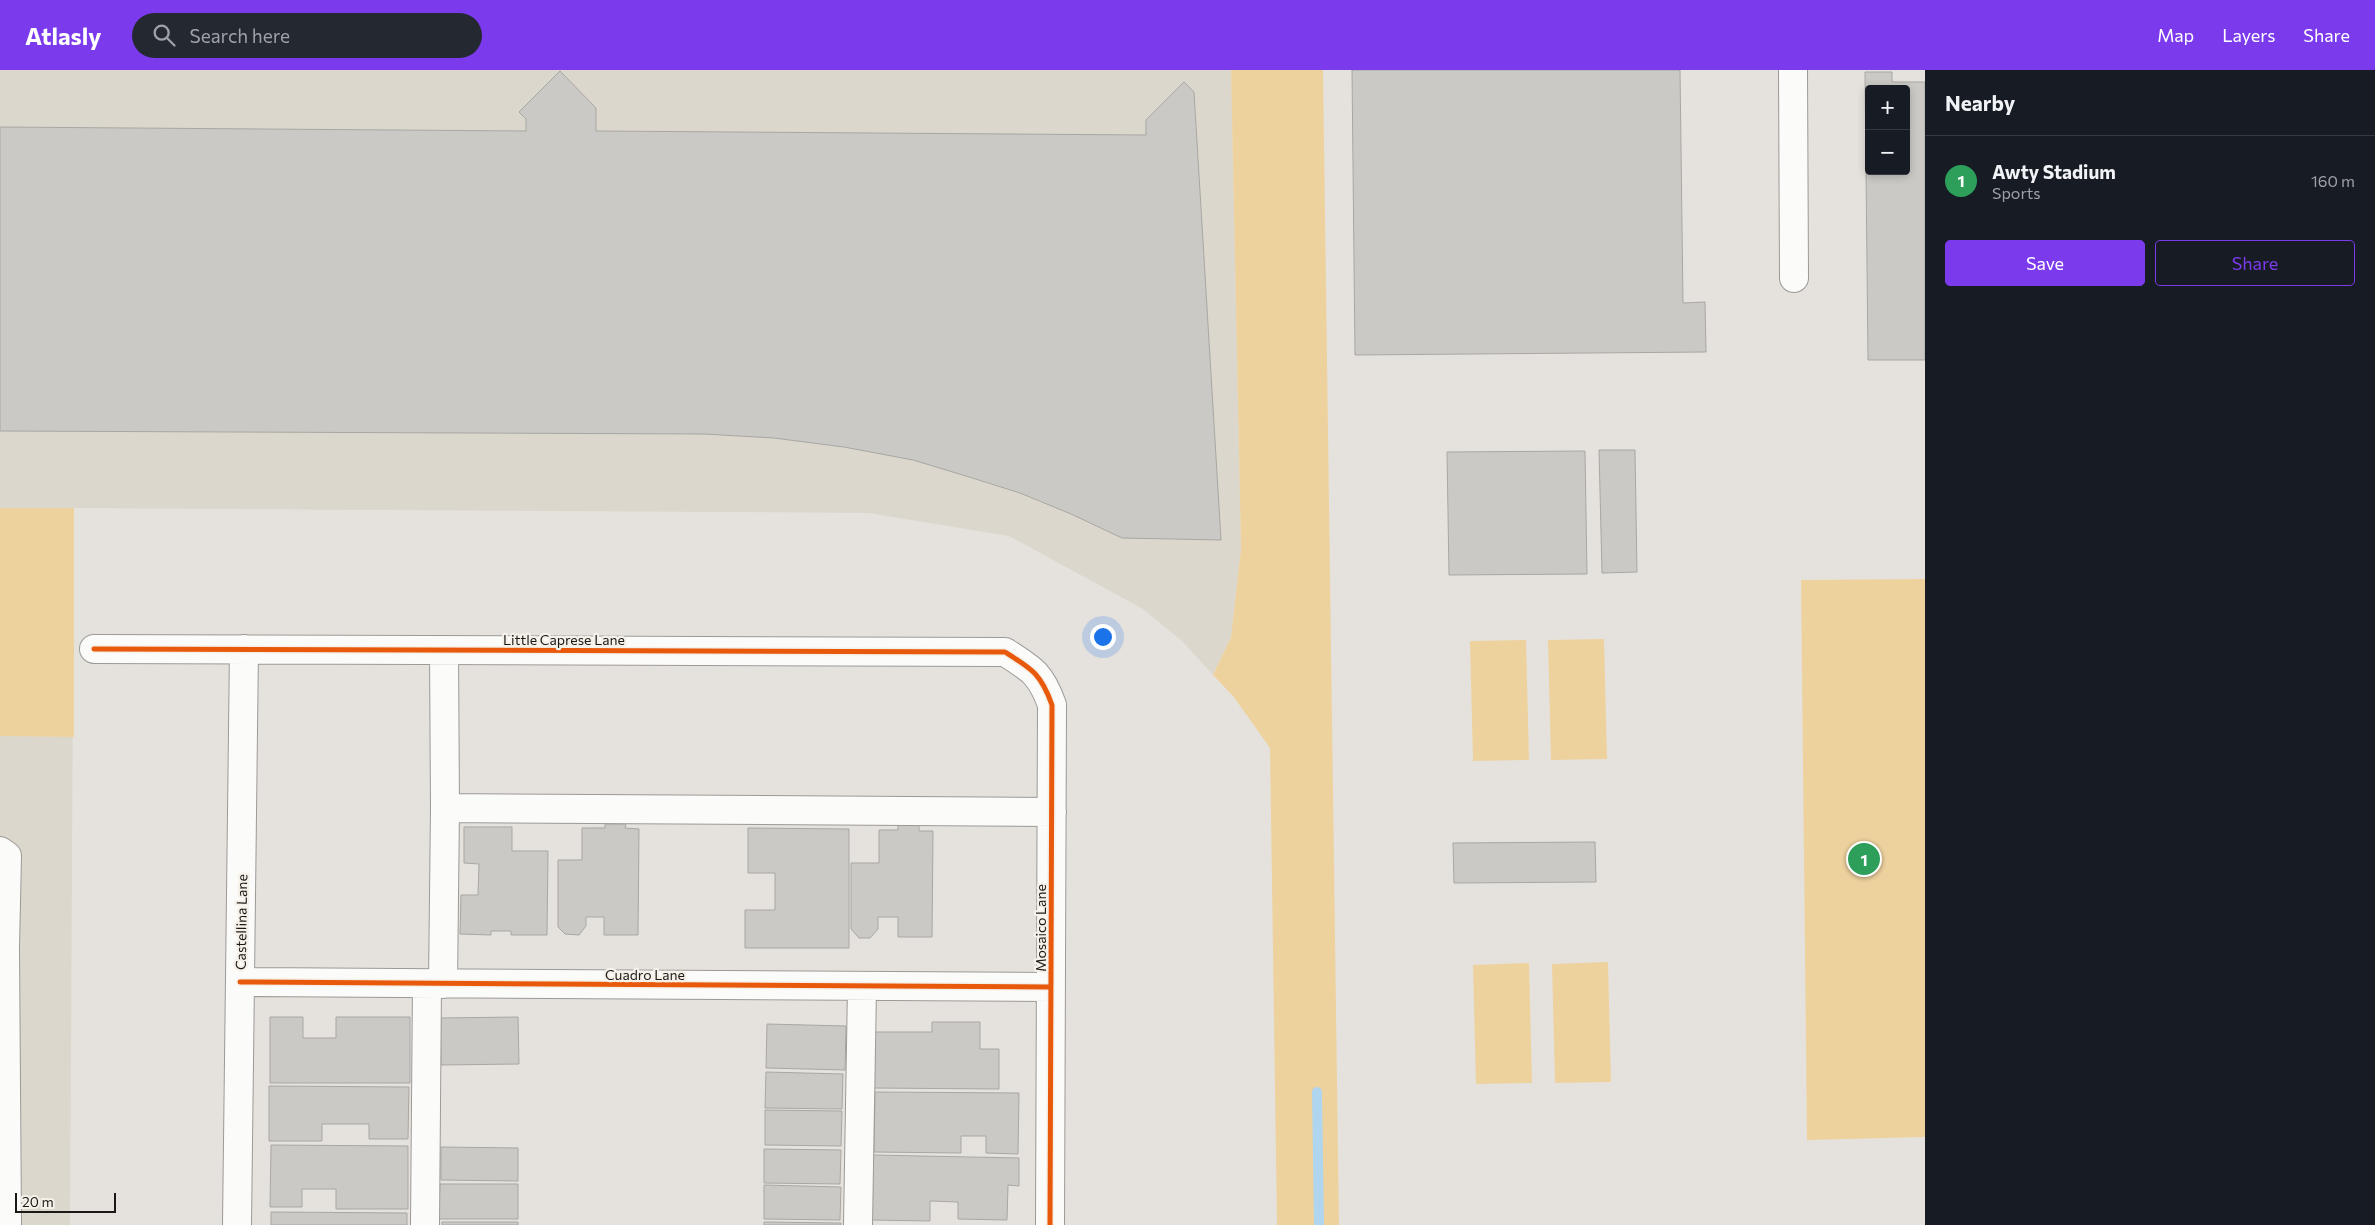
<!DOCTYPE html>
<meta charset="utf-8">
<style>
body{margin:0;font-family:Commissioner,sans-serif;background:#242831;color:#f1f3f6}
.controls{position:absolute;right:15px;top:15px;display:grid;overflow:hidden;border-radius:5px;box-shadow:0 2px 8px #0003}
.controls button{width:45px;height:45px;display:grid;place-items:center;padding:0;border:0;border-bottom:1px solid #363941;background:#171b24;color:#f1f3f6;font:25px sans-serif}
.scale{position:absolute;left:15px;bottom:12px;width:101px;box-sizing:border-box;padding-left:5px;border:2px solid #1b1916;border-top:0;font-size:14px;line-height:18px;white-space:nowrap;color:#1b1916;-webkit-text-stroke:4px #f5f0e8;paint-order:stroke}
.you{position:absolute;left:1102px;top:566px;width:18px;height:18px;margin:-12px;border:4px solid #fff;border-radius:50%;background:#1a73e8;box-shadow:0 0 0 8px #1a73e833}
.badge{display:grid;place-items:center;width:32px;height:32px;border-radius:50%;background:#7c3aed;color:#fff;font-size:16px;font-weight:700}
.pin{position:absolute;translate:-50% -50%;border:2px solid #fff;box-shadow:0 1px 5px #0006}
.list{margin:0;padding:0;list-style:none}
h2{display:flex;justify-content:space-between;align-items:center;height:65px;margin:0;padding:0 20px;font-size:21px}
h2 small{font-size:16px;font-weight:400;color:#9ea1a6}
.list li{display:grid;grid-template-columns:32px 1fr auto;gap:15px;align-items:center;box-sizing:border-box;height:90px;padding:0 20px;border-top:1px solid #363941}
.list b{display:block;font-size:19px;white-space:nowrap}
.list p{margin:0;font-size:16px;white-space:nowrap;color:#9ea1a6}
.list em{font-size:16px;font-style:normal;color:#9ea1a6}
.actions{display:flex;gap:10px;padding:15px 20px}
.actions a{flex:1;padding:11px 0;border:1px solid #7c3aed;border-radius:5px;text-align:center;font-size:18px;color:#7c3aed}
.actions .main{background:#7c3aed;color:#fff}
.icon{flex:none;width:28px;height:28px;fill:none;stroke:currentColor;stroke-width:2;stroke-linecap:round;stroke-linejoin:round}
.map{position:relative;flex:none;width:1925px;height:1155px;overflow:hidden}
header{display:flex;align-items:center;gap:30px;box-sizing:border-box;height:70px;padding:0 25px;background:#7c3aed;color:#fff}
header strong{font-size:24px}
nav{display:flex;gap:28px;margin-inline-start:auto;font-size:18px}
.search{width:350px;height:45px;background:#242831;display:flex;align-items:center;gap:12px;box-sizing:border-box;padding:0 18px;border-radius:28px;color:#9ea1a6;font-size:19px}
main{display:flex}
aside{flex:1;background:#171b24}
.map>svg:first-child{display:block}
.built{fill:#dcd7cd}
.green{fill:#eed29e}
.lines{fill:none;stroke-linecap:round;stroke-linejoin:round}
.stream{stroke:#b0d5ee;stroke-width:10}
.building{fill:#cbc9c5;stroke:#a8a7a3;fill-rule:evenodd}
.minor-casing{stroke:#9c9a97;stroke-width:30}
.minor{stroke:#fbfbfa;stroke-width:28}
.cycleway-casing{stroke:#f5f0e8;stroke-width:8}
.cycleway{stroke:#e8590c;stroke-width:5}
.labels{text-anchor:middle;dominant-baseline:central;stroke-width:4.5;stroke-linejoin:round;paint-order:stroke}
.street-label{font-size:14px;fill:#1b1916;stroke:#f5f0e8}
</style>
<header>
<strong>Atlasly</strong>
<div class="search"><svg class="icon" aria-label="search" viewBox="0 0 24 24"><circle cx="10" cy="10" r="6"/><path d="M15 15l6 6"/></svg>Search here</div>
<nav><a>Map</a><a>Layers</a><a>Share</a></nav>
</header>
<main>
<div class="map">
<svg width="1925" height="1155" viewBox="0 0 1925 1155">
<rect width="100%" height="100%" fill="#e5e2de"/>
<path class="built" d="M0,0H1231L1241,479L1231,567L1213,605L1182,571L1143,539L1009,466L868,443L74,438L70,1155H0Z"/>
<path class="green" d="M1231,0H1323L1339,1155H1277L1270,678L1233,626L1213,605L1231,567L1241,479Z
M0,438H74V667L0,666Z
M1925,509V1067L1807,1070L1801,510Z
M1604,569L1607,689L1551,690L1548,570Z
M1526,570L1529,690L1473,691L1470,571Z
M1608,892L1611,1012L1555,1013L1552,894Z
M1529,893L1532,1013L1476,1014L1473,895Z"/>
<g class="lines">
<path class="stream" d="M1317,1022L1319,1155"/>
</g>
<path class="building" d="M1352,0H1680L1683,233L1705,232L1706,282L1355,285Z
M560,1L596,38V61L1146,65V50L1184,12L1194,22L1221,470L1122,468L1071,444L1020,423L966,406L913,390L844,377L774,368L704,364L0,361V57L526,61V49L519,42Z
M1865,2H1892V12H1925V290H1868ZM1869,19H1906V101H1869Z
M1599,380H1635L1637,502L1602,503Z
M1585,381L1587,504L1449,505L1447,382Z
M605,754H626L625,758L639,759L638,865H604V847H586V856L579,865L565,864L558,857V790H582V758H605Z
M898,755H919V761H933L932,867H898V847H878V859L870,868H859L851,859V793H879V760H898Z
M464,757H512V781H548L547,865H511V861H491V865L460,864L461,825H478L479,794L464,793Z
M748,758L849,759V878H745V840H775V803H748Z
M1595,772L1596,812L1454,813L1453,773Z
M270,947H303V968H336V947H410V1013H270Z
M518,947L519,994L441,995L440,948Z
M932,952H980V979H999V1019L873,1018L874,962H932Z
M767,954L846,956L845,1000L766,998Z
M766,1002L843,1004L842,1039L765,1038Z
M269,1016L409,1017L408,1069H369V1054H322V1071H269Z
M875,1022L1019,1023L1018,1084L986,1083V1066H961V1083L874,1082Z
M765,1040L842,1041L841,1076L765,1075Z
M271,1075L408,1076V1139H336V1119H302V1137H270Z
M441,1077L518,1078V1111L441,1110Z
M764,1079L841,1080L840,1114L764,1113Z
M873,1085L1019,1088V1116L1008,1115L1007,1150L958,1149V1132L930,1131V1151L871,1150Z
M440,1114H518V1149H438Z
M764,1115L841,1117L840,1150L764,1149Z
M271,1142L407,1143V1155H271Z
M442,1152H518V1155H442Z
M764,1152L841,1153V1155H764Z"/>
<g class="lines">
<defs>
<path id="minor" d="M1793,0L1794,208
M94,579L1005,582C1032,599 1041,604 1052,635L1050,1155
M444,580L445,738
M0,781L7,786L5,877L7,1155
M240,912L1051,917
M443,914L445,738L1052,742
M237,1155L244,579
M425,1155L427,914
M858,1155L862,917"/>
</defs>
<use href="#minor" class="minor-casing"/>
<use href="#minor" class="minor"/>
<defs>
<path id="cycleway" d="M94,579L1005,582C1032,599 1041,604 1052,635L1050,1155
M240,912L1051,917"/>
</defs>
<use href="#cycleway" class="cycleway-casing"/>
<use href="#cycleway" class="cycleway"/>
</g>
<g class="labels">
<g class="street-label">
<text x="564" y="569">Little Caprese Lane</text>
<text transform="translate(241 852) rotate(-89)">Castellina Lane</text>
<text transform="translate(1040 858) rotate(-90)">Mosaico Lane</text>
<text x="645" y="904">Cuadro Lane</text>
</g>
</g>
</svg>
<div class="controls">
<button>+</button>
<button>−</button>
</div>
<div class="scale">20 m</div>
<div class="you"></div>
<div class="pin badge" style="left:1864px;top:789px;background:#2e9e5b">1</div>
</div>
<aside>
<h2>Nearby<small></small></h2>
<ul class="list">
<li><span class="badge" style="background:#2e9e5b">1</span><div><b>Awty Stadium</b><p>Sports</p></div><em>160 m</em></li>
</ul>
<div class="actions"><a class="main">Save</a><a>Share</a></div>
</aside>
</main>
